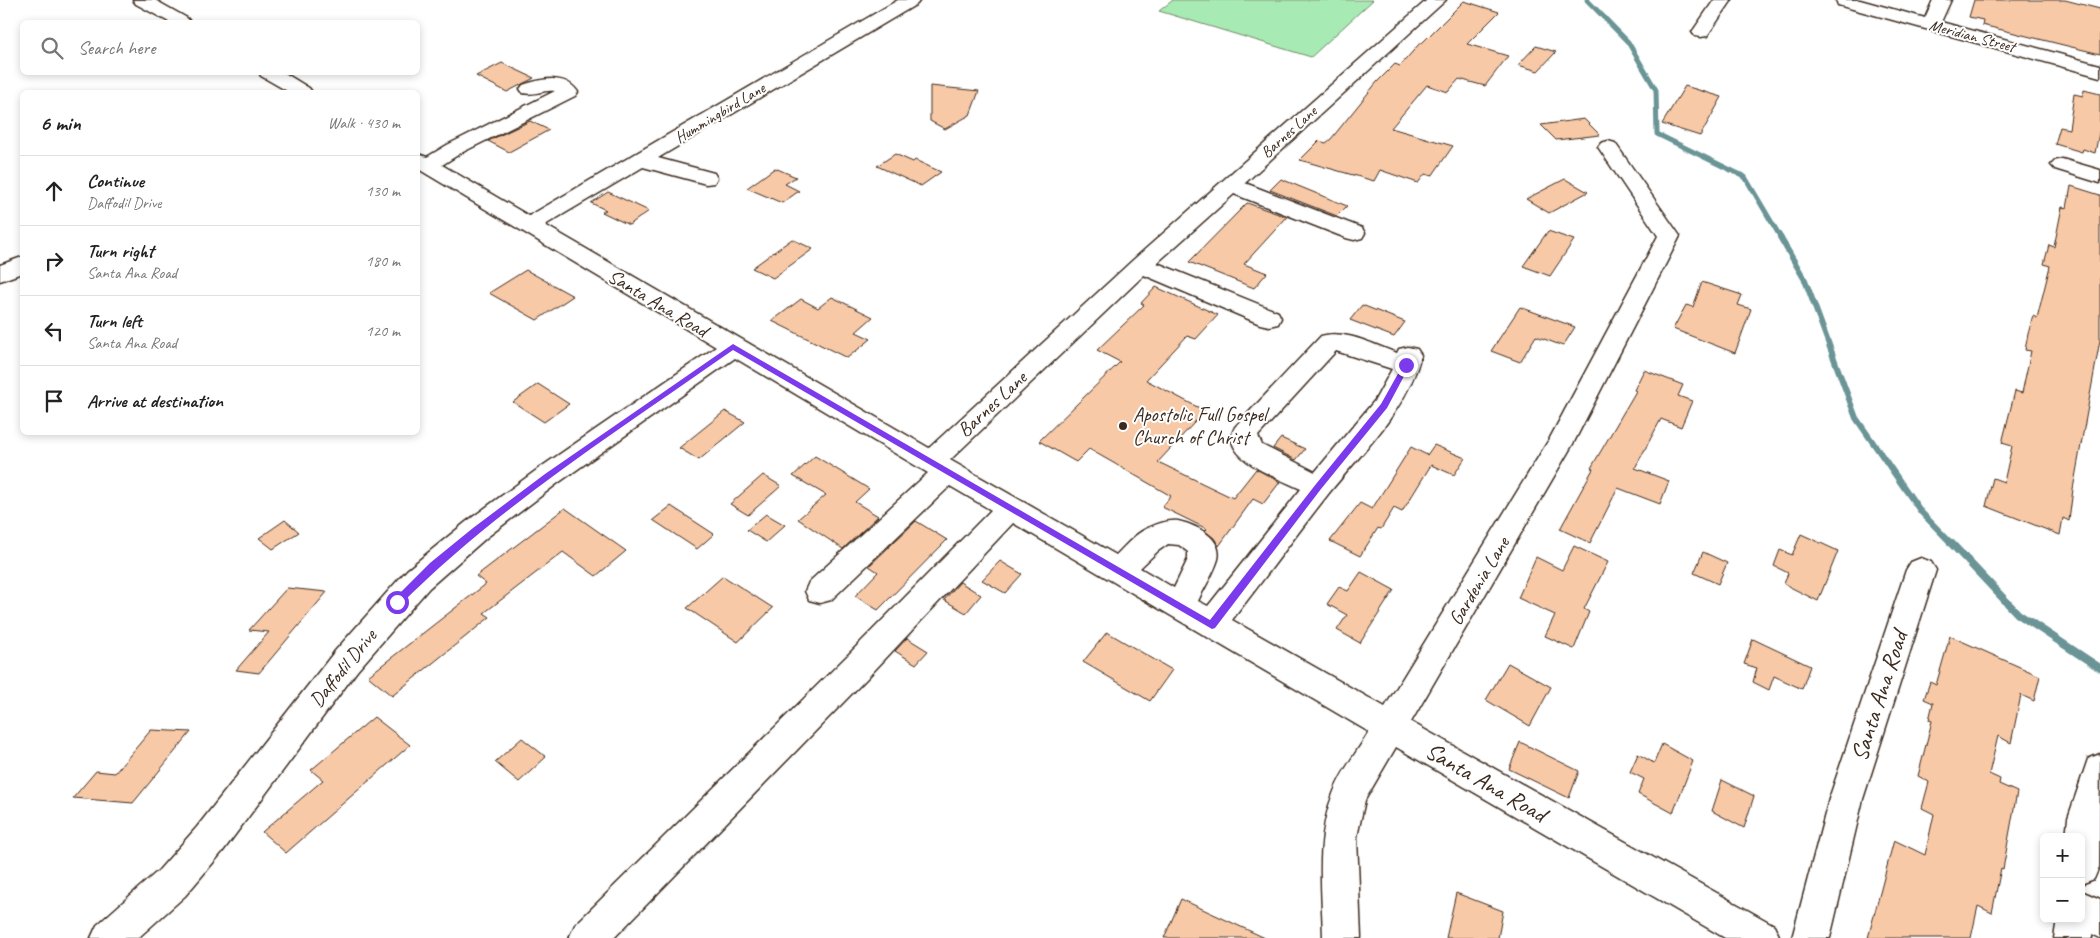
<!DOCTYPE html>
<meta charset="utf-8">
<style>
body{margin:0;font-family:Caveat,sans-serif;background:#f6f6f6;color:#222}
.controls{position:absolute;right:15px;bottom:15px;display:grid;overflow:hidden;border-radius:8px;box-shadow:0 2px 8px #0003}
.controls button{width:45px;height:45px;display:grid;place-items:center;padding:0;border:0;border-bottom:1px solid #e0e0e0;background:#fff;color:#222;font:25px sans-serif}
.stop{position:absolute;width:15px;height:15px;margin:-11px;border:4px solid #7c3aed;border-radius:50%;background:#fff}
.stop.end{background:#7c3aed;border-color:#fff;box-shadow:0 1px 5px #0008}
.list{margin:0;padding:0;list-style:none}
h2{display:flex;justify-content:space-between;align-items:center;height:65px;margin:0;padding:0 20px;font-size:21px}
h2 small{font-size:16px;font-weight:400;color:#767676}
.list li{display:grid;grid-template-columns:32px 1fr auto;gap:15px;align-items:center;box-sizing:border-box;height:70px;padding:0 20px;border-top:1px solid #e0e0e0}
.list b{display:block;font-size:19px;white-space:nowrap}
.list p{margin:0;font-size:16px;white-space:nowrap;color:#767676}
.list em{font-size:16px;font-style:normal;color:#767676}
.icon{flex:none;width:28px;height:28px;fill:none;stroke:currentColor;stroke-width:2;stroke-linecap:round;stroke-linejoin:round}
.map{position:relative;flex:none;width:2100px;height:938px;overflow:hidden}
.search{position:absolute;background:#fff;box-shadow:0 2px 8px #0003;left:20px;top:20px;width:400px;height:55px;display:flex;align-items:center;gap:12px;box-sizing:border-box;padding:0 18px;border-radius:8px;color:#767676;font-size:19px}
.panel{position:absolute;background:#fff;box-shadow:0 2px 8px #0003;left:20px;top:90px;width:400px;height:345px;border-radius:8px}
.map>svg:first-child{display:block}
.green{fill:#a8eab4;stroke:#728a69}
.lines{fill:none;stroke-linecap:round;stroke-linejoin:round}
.stream-far2{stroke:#6a9495;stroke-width:5}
.stream-far1{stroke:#6a9495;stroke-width:6}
.stream{stroke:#6a9495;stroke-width:8}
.building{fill:#f8c9a7;stroke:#3b2a1e}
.minor-casing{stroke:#3b2a1e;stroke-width:3}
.minor{fill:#fff;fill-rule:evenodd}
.route{fill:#7c3aed}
.poi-dot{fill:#3b2a1e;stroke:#fff;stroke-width:2}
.labels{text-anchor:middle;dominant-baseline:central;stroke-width:4;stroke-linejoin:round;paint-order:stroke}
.far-street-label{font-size:16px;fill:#3b2a1e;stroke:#fff}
.street-label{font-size:20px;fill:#3b2a1e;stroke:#fff}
.poi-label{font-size:20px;fill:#3b2a1e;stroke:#fff;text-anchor:start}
.near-street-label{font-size:24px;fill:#3b2a1e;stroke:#fff}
</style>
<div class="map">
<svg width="2100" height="938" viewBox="0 0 2100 938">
<rect width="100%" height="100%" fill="#fff"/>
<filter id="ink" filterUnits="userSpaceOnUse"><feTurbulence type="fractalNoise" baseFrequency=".02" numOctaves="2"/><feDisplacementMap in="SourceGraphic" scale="10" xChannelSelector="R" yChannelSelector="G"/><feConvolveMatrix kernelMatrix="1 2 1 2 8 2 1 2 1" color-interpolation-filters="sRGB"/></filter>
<g filter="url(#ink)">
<path class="green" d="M1173,0H1373L1311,57L1159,11Z"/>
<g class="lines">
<path class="stream-far2" d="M1587,0L1628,42L1656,90L1657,134L1745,177L1781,238"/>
<path class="stream-far1" d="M1780,237L1805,280L1856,418L1921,512L1952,544"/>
<path class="stream" d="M1951,543L2018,614L2100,668"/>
</g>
<path class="building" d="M1974,0H2065L2100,9V54L1982,25L1983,20L1969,17Z
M1464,1L1499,12L1467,44L1508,56L1485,86L1459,79L1448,92L1427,85L1391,128L1453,146L1432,176L1425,174L1418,183L1380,170L1374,181L1300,160L1319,141L1326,143L1331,139L1377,82L1395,64L1400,66L1420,43H1422Z
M1536,46L1556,52L1538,71L1518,65Z
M502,63L534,78L507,92L476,76Z
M930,86L979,91L970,115L945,129L930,121Z
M1685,86L1722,97L1700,136L1662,124Z
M2084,90L2100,94V128L2095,153L2083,149L2082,152L2055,144L2060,127L2069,129L2074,94L2083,96Z
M1584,119L1600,135L1556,140L1541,125Z
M530,121L549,130L509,152L488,141Z
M895,154L913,162L915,160L941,172L921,186L877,166Z
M775,168L796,177L785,184L799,191L782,203L747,188Z
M1281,179L1347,206L1337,216L1270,190Z
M1565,179L1588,192L1549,213L1526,199Z
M2071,186L2100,195V340L2073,489L2069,521L2063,518L2060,535L1986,506L1993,478L2004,482L2012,446L2002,443L2015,391L2022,393L2031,351L2025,350L2028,334L2033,316L2037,318L2050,266L2044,264L2049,245L2054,247L2062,207L2067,208Z
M608,192L649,211L629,225L602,212L606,210L591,203Z
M1247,203L1287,217L1244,264L1267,273L1254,288L1189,262Z
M1548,231L1574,240L1550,276L1523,266Z
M792,239L813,249L773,278L752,268Z
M526,270L573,296L537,320L489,293Z
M1702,282L1742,295L1738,305L1751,309L1735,353L1673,329L1686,305L1693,307Z
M1156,287L1218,315L1196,339L1187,336L1146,380L1205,411L1158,462L1233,498L1256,469L1280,482L1263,504L1253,499L1219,546L1214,538L1205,531L1207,529L1162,507L1171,496L1089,449L1076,462L1039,441L1120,362L1097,350L1144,305L1141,303Z
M832,297L873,317L856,332L871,339L847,358L772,321L801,299L818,308Z
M1362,305L1405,322L1394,337L1350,320Z
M1520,307L1575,327L1563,346L1536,336L1520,362L1491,351Z
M1644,370L1683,385L1678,396L1692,401L1681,427L1661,419L1635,468L1669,481L1660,504L1618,488L1590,543L1560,529L1593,469L1591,468L1636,391L1634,390Z
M538,384L569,404L544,422L513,402Z
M725,411L745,422L699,460L679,448Z
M1281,438L1305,449L1296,460L1273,448Z
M1434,445L1465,458L1454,475L1431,465L1402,512L1394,508L1381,529L1378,528L1360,556L1330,541L1360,503L1372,509L1411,447L1427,455Z
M815,456L869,489L855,502L878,516L843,549L798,519L826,495L793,476Z
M763,475L781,486L748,515L730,504Z
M671,506L714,534L697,549L653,520Z
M565,508L626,551L596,576L563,552L484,613L490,617L392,696L368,676L486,584L476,576Z
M766,514L785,525L766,542L747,530Z
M285,520L299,532L273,549L259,538Z
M916,521L947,540L878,610L855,596L878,572L869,566Z
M1801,534L1838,551L1818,601L1784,584L1788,573L1774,566L1780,550L1792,555Z
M1574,546L1608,562L1584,609L1589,612L1574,649L1545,636L1555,615L1518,598L1536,557L1562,570Z
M1703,552L1727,563L1718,584L1694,573Z
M1000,561L1022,574L1005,593L982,580Z
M1361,572L1394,590L1360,643L1337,630L1347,615L1327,604L1339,587L1348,591Z
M723,576L773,608L738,642L687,608Z
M960,582L981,595L966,613L944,600Z
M287,588L327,592L259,673L236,670L269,632L249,630Z
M1107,632L1172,670L1150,701L1083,662Z
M1950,636L2040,676L2034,701L2021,695L2011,743L1998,736L1989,774L2000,779L1999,784L2017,792L2003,869L2001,868L1992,913L1978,906L1971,938H1868L1894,840L1925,855L1934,814L1922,808L1929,782L1918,776L1932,721L1929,720L1933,703L1924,699L1930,682L1936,685Z
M907,638L928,651L916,664L895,651Z
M1753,639L1810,666L1802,689L1774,676L1769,690L1753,682L1757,668L1744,664Z
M1508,663L1551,687L1530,726L1486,700Z
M374,717L410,745L286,853L262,832L323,780L311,770Z
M151,730L191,732L133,803L73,798L96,771L115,773Z
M522,738L546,757L519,782L495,762Z
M1520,742L1579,771L1569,798L1509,769Z
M1662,744L1693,761L1673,813L1638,794L1644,779L1630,772L1638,754L1654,763Z
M1722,780L1754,796L1744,828L1712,811Z
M1456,893L1503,911L1498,938H1446Z
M1181,899L1265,938H1164Z"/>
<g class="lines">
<defs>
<path id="minor" d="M133,0H155L187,18L190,22H169L136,4Z
M898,0H920L917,4L658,158L714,173L717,178L714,183L706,184L643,167L545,225L929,448L1133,260L1427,0H1446L1245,183L1362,228L1365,233L1362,238L1354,240L1346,238L1234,194L1157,263L1278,312L1281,318L1278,324L1269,326L1260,324L1144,275L950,460L1116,555C1126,545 1136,533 1148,528C1157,524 1168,520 1178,521C1196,525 1223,538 1218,559C1214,573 1204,588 1198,601L1208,606L1301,489C1280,479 1217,457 1235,427L1321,336C1345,329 1374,345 1397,353L1399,349L1408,347L1417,349L1421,355C1407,410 1364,450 1329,493C1296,535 1265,578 1232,620L1385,707L1550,438L1658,236L1598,147L1601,143L1608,141L1615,143L1680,236L1574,442L1411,722L1774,925L1780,938H1725L1396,747L1365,800L1357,837L1361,938H1323C1322,891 1315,839 1333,794C1341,772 1357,752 1369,732L1013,523L870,675L614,938H569L575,925L848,655L991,510L950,486L831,600L820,603L809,600L805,591L809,582L928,473L735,358L558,483L486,538L429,588L357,671L223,851L185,896L138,938H91L97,925L159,870L197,827L335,651L407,570L466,522L538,469L716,347L420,170L418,169V154L427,157L447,145L555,91C544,89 534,96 523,93L520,89L523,85C542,79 565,73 578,92L575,96L461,153L442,165L529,216ZM1336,351L1392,369L1375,400L1315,472L1262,445L1258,436ZM1168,544L1179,545L1188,552V559L1174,588L1140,568L1158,551Z
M1714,0H1732L1707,36L1701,37L1695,36L1692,32Z
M1836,0H1860L1925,18L1933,0H1951L1941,22L2100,65V77L1838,5Z
M259,72H283L309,88L312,92H289L261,76Z
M2062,159L2100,170V183L2055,169L2051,165L2055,161Z
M22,257V273L0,281V265Z
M1921,558L1931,562L1936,570L1863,799L1830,938H1792L1829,799L1906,570L1911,562Z
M2100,754L2099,867L2094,879L2081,884V837H2066L2068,818L2088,759Z
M2081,891L2100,899V938L2092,934V938H2054L2057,919H2081Z"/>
</defs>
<use href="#minor" class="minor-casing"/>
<use href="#minor" class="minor"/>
</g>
</g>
<path class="route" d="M733,344L1210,620L1316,484L1381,404L1404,363L1410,365L1387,408L1321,489L1215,628L1212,629L733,350C619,430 499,506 400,605H393V600L430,563L473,528L545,474Z"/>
<circle class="poi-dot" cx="1123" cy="426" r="5"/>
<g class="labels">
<g class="far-street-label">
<text transform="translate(1972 36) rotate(15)">Meridian Street</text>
<text transform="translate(720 113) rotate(-31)">Hummingbird Lane</text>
<text transform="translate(1289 132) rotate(-42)">Barnes Lane</text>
</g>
<g class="street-label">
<text transform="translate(658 303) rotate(31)">Santa Ana Road</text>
<text transform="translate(992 404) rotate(-43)">Barnes Lane</text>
<text transform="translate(1479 581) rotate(-59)">Gardenia Lane</text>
<text transform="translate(343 668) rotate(-51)">Daffodil Drive</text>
</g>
<g class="poi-label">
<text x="1133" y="414">Apostolic Full Gospel<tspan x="1133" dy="23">Church of Christ</tspan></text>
</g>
<g class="near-street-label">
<text transform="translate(1879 696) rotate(-72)">Santa Ana Road</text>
<text transform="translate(1486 782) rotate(30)">Santa Ana Road</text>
</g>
</g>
</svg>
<div class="controls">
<button>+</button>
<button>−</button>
</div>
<div class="stop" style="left:397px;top:602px"></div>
<div class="stop end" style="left:1406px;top:365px"></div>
<div class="search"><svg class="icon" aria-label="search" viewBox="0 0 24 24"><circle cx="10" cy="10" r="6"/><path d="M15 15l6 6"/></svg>Search here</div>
<section class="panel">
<h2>6 min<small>Walk · 430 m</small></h2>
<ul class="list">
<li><svg class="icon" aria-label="ahead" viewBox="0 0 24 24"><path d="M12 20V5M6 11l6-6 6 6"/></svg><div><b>Continue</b><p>Daffodil Drive</p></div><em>130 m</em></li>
<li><svg class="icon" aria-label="right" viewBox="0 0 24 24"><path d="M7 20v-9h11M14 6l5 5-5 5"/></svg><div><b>Turn right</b><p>Santa Ana Road</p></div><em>180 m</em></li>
<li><svg class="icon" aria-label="left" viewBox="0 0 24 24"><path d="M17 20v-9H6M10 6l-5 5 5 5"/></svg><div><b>Turn left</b><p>Santa Ana Road</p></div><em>120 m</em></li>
<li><svg class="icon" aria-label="arrive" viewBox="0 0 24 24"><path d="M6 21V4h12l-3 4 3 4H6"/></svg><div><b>Arrive at destination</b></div></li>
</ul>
</section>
</div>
